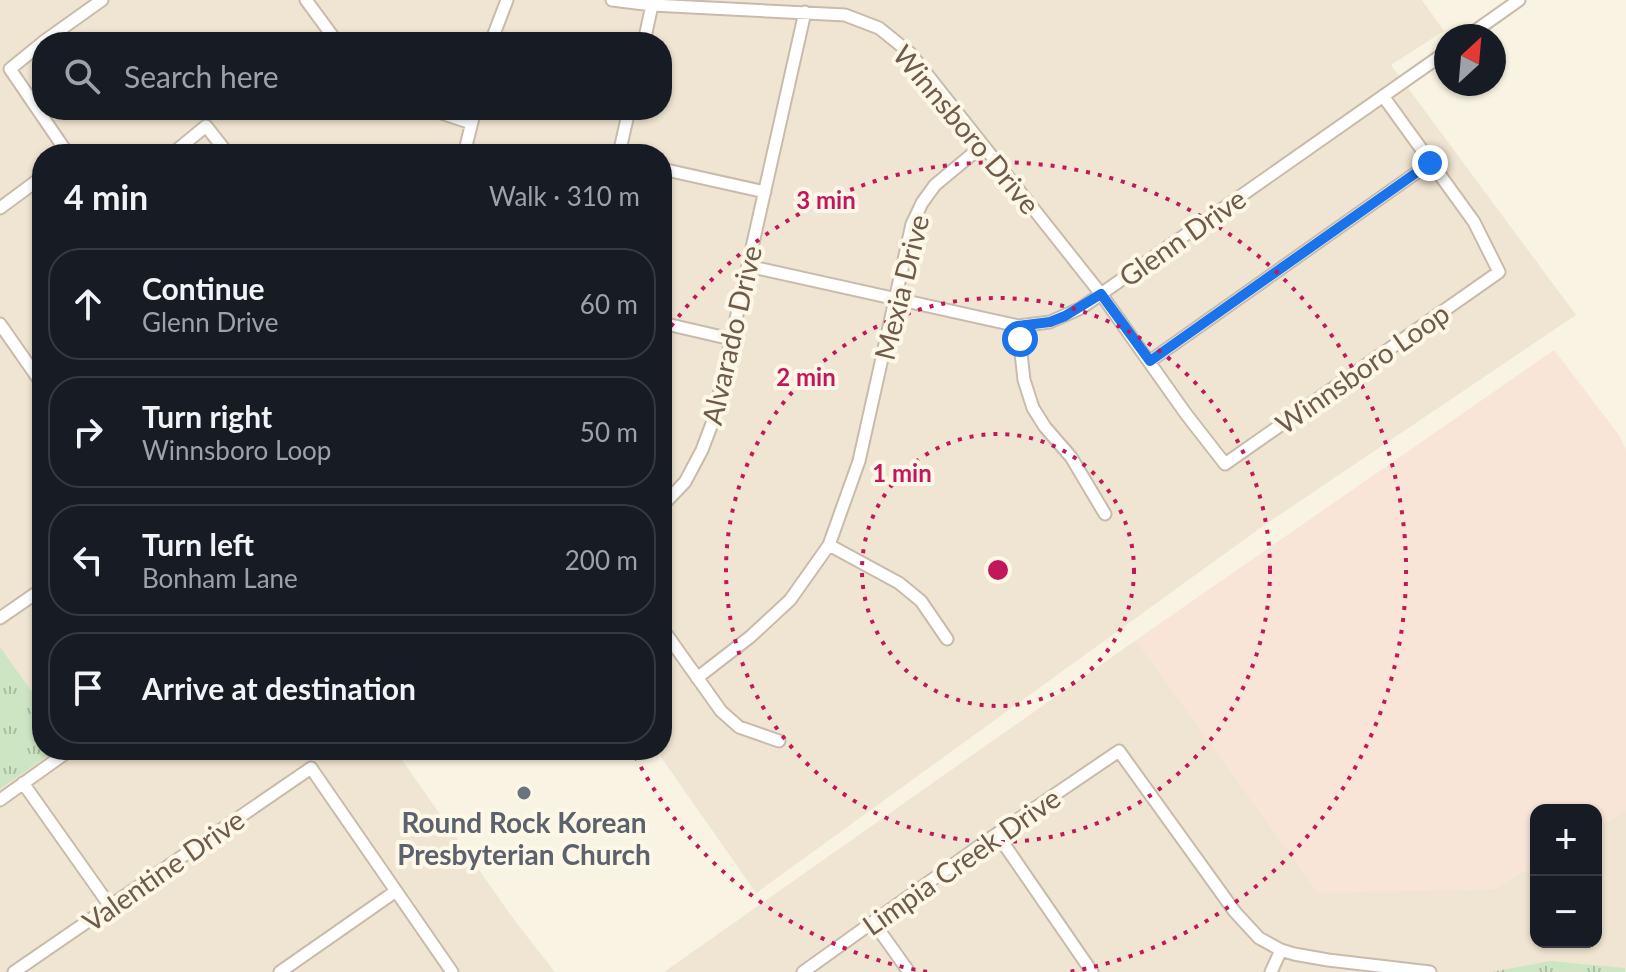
<!DOCTYPE html>
<meta charset="utf-8">
<style>
body{margin:0;font-family:Lato,sans-serif;background:#20242c;color:#f1f3f6}
.controls{position:absolute;right:24px;bottom:24px;display:grid;overflow:hidden;border-radius:16px;box-shadow:0 2px 6px #0004}
.controls button{width:72px;height:72px;display:grid;place-items:center;padding:0;border:0;border-bottom:2px solid #363941;background:#171b24;color:#f1f3f6;font:40px sans-serif}
.compass{position:absolute;left:1434px;top:24px;width:72px;height:72px;border-radius:50%;background:#171b24;box-shadow:0 2px 6px #0004;rotate:26deg}
.stop{position:absolute;width:24px;height:24px;margin:-18px;border:6px solid #1a73e8;border-radius:50%;background:#fff}
.stop.end{background:#1a73e8;border-color:#fff;box-shadow:0 2px 8px #0008}
.list{margin:0;padding:0;list-style:none}
h2{display:flex;justify-content:space-between;align-items:center;height:104px;margin:0;padding:0 32px;font-size:34px}
h2 small{font-size:26px;font-weight:400;color:#9ea1a6}
.list li{display:grid;grid-template-columns:52px 1fr auto;gap:24px;align-items:center;box-sizing:border-box;height:112px;margin:0 16px 16px;padding:0 16px;border:2px solid #363941;border-radius:32px}
.list b{display:block;font-size:30px;white-space:nowrap}
.list p{margin:0;font-size:26px;white-space:nowrap;color:#9ea1a6}
.list em{font-size:26px;font-style:normal;color:#9ea1a6}
.icon{flex:none;width:44px;height:44px;fill:none;stroke:currentColor;stroke-width:2;stroke-linecap:round;stroke-linejoin:round}
.map{position:relative;flex:none;width:1626px;height:972px;overflow:hidden}
.search{position:absolute;background:#171b24;box-shadow:0 2px 6px #0004;left:32px;top:32px;width:640px;height:88px;display:flex;align-items:center;gap:20px;box-sizing:border-box;padding:0 28px;border-radius:32px;color:#9ea1a6;font-size:30px}
.panel{position:absolute;background:#171b24;box-shadow:0 2px 6px #0004;left:32px;top:144px;width:640px;height:616px;border-radius:32px}
.map>svg:first-child{display:block}
.residential{fill:#f0e5d2;fill-rule:evenodd}
.commercial{fill:#f9e4d8}
.park{fill:url(#park-tufts)}
.lines{fill:none;stroke-linecap:round;stroke-linejoin:round}
.street-casing{stroke:#c9bbab;stroke-width:15}
.street{stroke:#fff;stroke-width:11}
.route{stroke:#1a73e8;stroke-width:10}
.ring{fill:none;stroke:#c2185b;stroke-width:4;stroke-dasharray:4 8}
.worship-dot{fill:#6b7280;stroke:#fdf7e8;stroke-width:3}
.labels{text-anchor:middle;dominant-baseline:central;stroke-width:8;stroke-linejoin:round;paint-order:stroke}
.street-label{font-size:28px;fill:#6f5b4c;stroke:#fdf7e8}
.worship-label{font-size:28px;font-weight:bold;fill:#5b616d;stroke:#fdf7e8}
.centre{fill:#c2185b;stroke:#fdf7e8;stroke-width:4}
.ring-label{font-size:24px;text-anchor:middle;font-weight:bold;fill:#c2185b;stroke:#fdf7e8;stroke-width:8;stroke-linejoin:round;paint-order:stroke}
</style>
<div class="map">
<svg width="1626" height="972" viewBox="0 0 1626 972">
<defs>
<pattern id="park-tufts" width="24" height="20" patternUnits="userSpaceOnUse" patternTransform="scale(2)"><rect width="24" height="20" fill="#cee5c3"/><path d="M3 7l-1-3M5 7V3M7 7l1-3M15 17l-1-3M17 17v-4M19 17l1-3" fill="none" stroke="#abbda1"/></pattern>
</defs>
<rect width="100%" height="100%" fill="#f9f3e3"/>
<path class="residential" d="M0,0H1422L1444,31L1391,65L1576,315L1263,526L756,893L656,750H662V154H42V750H395L515,921L555,972H0ZM42,42H662V110H42Z
M1136,640L1318,892L1494,889L1536,864V942H1596V828L1626,810V972H664Z"/>
<path class="commercial" d="M1554,350L1619,435L1626,449V810L1596,828V810H1536V864L1494,889L1318,893L1136,640Z"/>
<path class="park" d="M0,647L42,706V750H56L0,789Z
M1550,961L1625,968V972H1492Z"/>
<g class="lines">
<defs>
<path id="street" d="M306,0L337,42
M612,0L652,5L845,15L879,28L910,53L1101,294L1186,414L1225,464L1499,272L1474,222L1383,96
M1468,36L1519,0
M43,42L102,0
M491,42L507,0
M644,42L652,5
M42,43L10,69L68,154
M432,110L471,123
M172,154L206,126L228,154
M464,154L475,110
M619,154L629,110
M662,169L765,192
M0,208L42,177
M748,266L1018,326L1050,322L1081,308L1446,52
M662,323L731,339
M0,324L42,384
M1018,326L1024,380L1033,408L1045,427L1071,457L1105,514
M1150,361L1430,163
M662,506L685,482L702,450L713,421L805,12
M829,545L899,583L921,601L947,639
M0,618L42,589
M662,628L721,711L739,727L779,741
M697,678L750,637L790,600L829,545L859,461L912,224L922,203L935,185L982,146
M23,783L110,906
M0,800L70,750
M997,834L1092,972
M874,923L909,972
M14,972L311,768L452,972
M280,972L396,891
M803,972L985,842L1119,751L1235,912L1259,938L1281,950L1294,954L1328,960L1430,972
M1271,972L1281,950"/>
</defs>
<use href="#street" class="street-casing"/>
<use href="#street" class="street"/>
</g>
<g class="lines">
<path class="route" d="M1020,339L1018,326L1050,322L1065,316L1101,294L1150,361L1430,163"/>
</g>
<g class="ring">
<circle cx="998" cy="570" r="136"/>
<circle cx="998" cy="570" r="272"/>
<path d="M927 972A408 408 0 0 1 633 752M664 336A408 408 0 1 1 1069 972"/>
</g>
<circle class="worship-dot" cx="524" cy="793" r="8"/>
<g class="labels">
<g class="street-label">
<text transform="translate(967 129) rotate(50)">Winnsboro Drive</text>
<text transform="translate(1182 237) rotate(-35)">Glenn Drive</text>
<text transform="translate(901 287) rotate(-76)">Mexia Drive</text>
<text transform="translate(731 335) rotate(-77)">Alvarado Drive</text>
<text transform="translate(1362 368) rotate(-35)">Winnsboro Loop</text>
<text transform="translate(961 861) rotate(-35)">Limpia Creek Drive</text>
<text transform="translate(163 870) rotate(-35)">Valentine Drive</text>
</g>
<g class="worship-label">
<text x="524" y="822">Round Rock Korean<tspan x="524" dy="32">Presbyterian Church</tspan></text>
</g>
</g>
<circle cx="998" cy="570" r="12" class="centre"/>
<g class="ring-label">
<text x="826" y="209">3 min</text>
<text x="806" y="386">2 min</text>
<text x="902" y="482">1 min</text>
</g>
</svg>
<div class="controls">
<button>+</button>
<button>−</button>
</div>
<svg class="compass" viewBox="-18 -18 36 36"><path d="M0-13l5 13h-10z" fill="#e53935"/><path d="M0 13l5-13h-10z" fill="#9ea1a6"/></svg>
<div class="stop" style="left:1020px;top:339px"></div>
<div class="stop end" style="left:1430px;top:163px"></div>
<div class="search"><svg class="icon" aria-label="search" viewBox="0 0 24 24"><circle cx="10" cy="10" r="6"/><path d="M15 15l6 6"/></svg>Search here</div>
<section class="panel">
<h2>4 min<small>Walk · 310 m</small></h2>
<ul class="list">
<li><svg class="icon" aria-label="ahead" viewBox="0 0 24 24"><path d="M12 20V5M6 11l6-6 6 6"/></svg><div><b>Continue</b><p>Glenn Drive</p></div><em>60 m</em></li>
<li><svg class="icon" aria-label="right" viewBox="0 0 24 24"><path d="M7 20v-9h11M14 6l5 5-5 5"/></svg><div><b>Turn right</b><p>Winnsboro Loop</p></div><em>50 m</em></li>
<li><svg class="icon" aria-label="left" viewBox="0 0 24 24"><path d="M17 20v-9H6M10 6l-5 5 5 5"/></svg><div><b>Turn left</b><p>Bonham Lane</p></div><em>200 m</em></li>
<li><svg class="icon" aria-label="arrive" viewBox="0 0 24 24"><path d="M6 21V4h12l-3 4 3 4H6"/></svg><div><b>Arrive at destination</b></div></li>
</ul>
</section>
</div>
